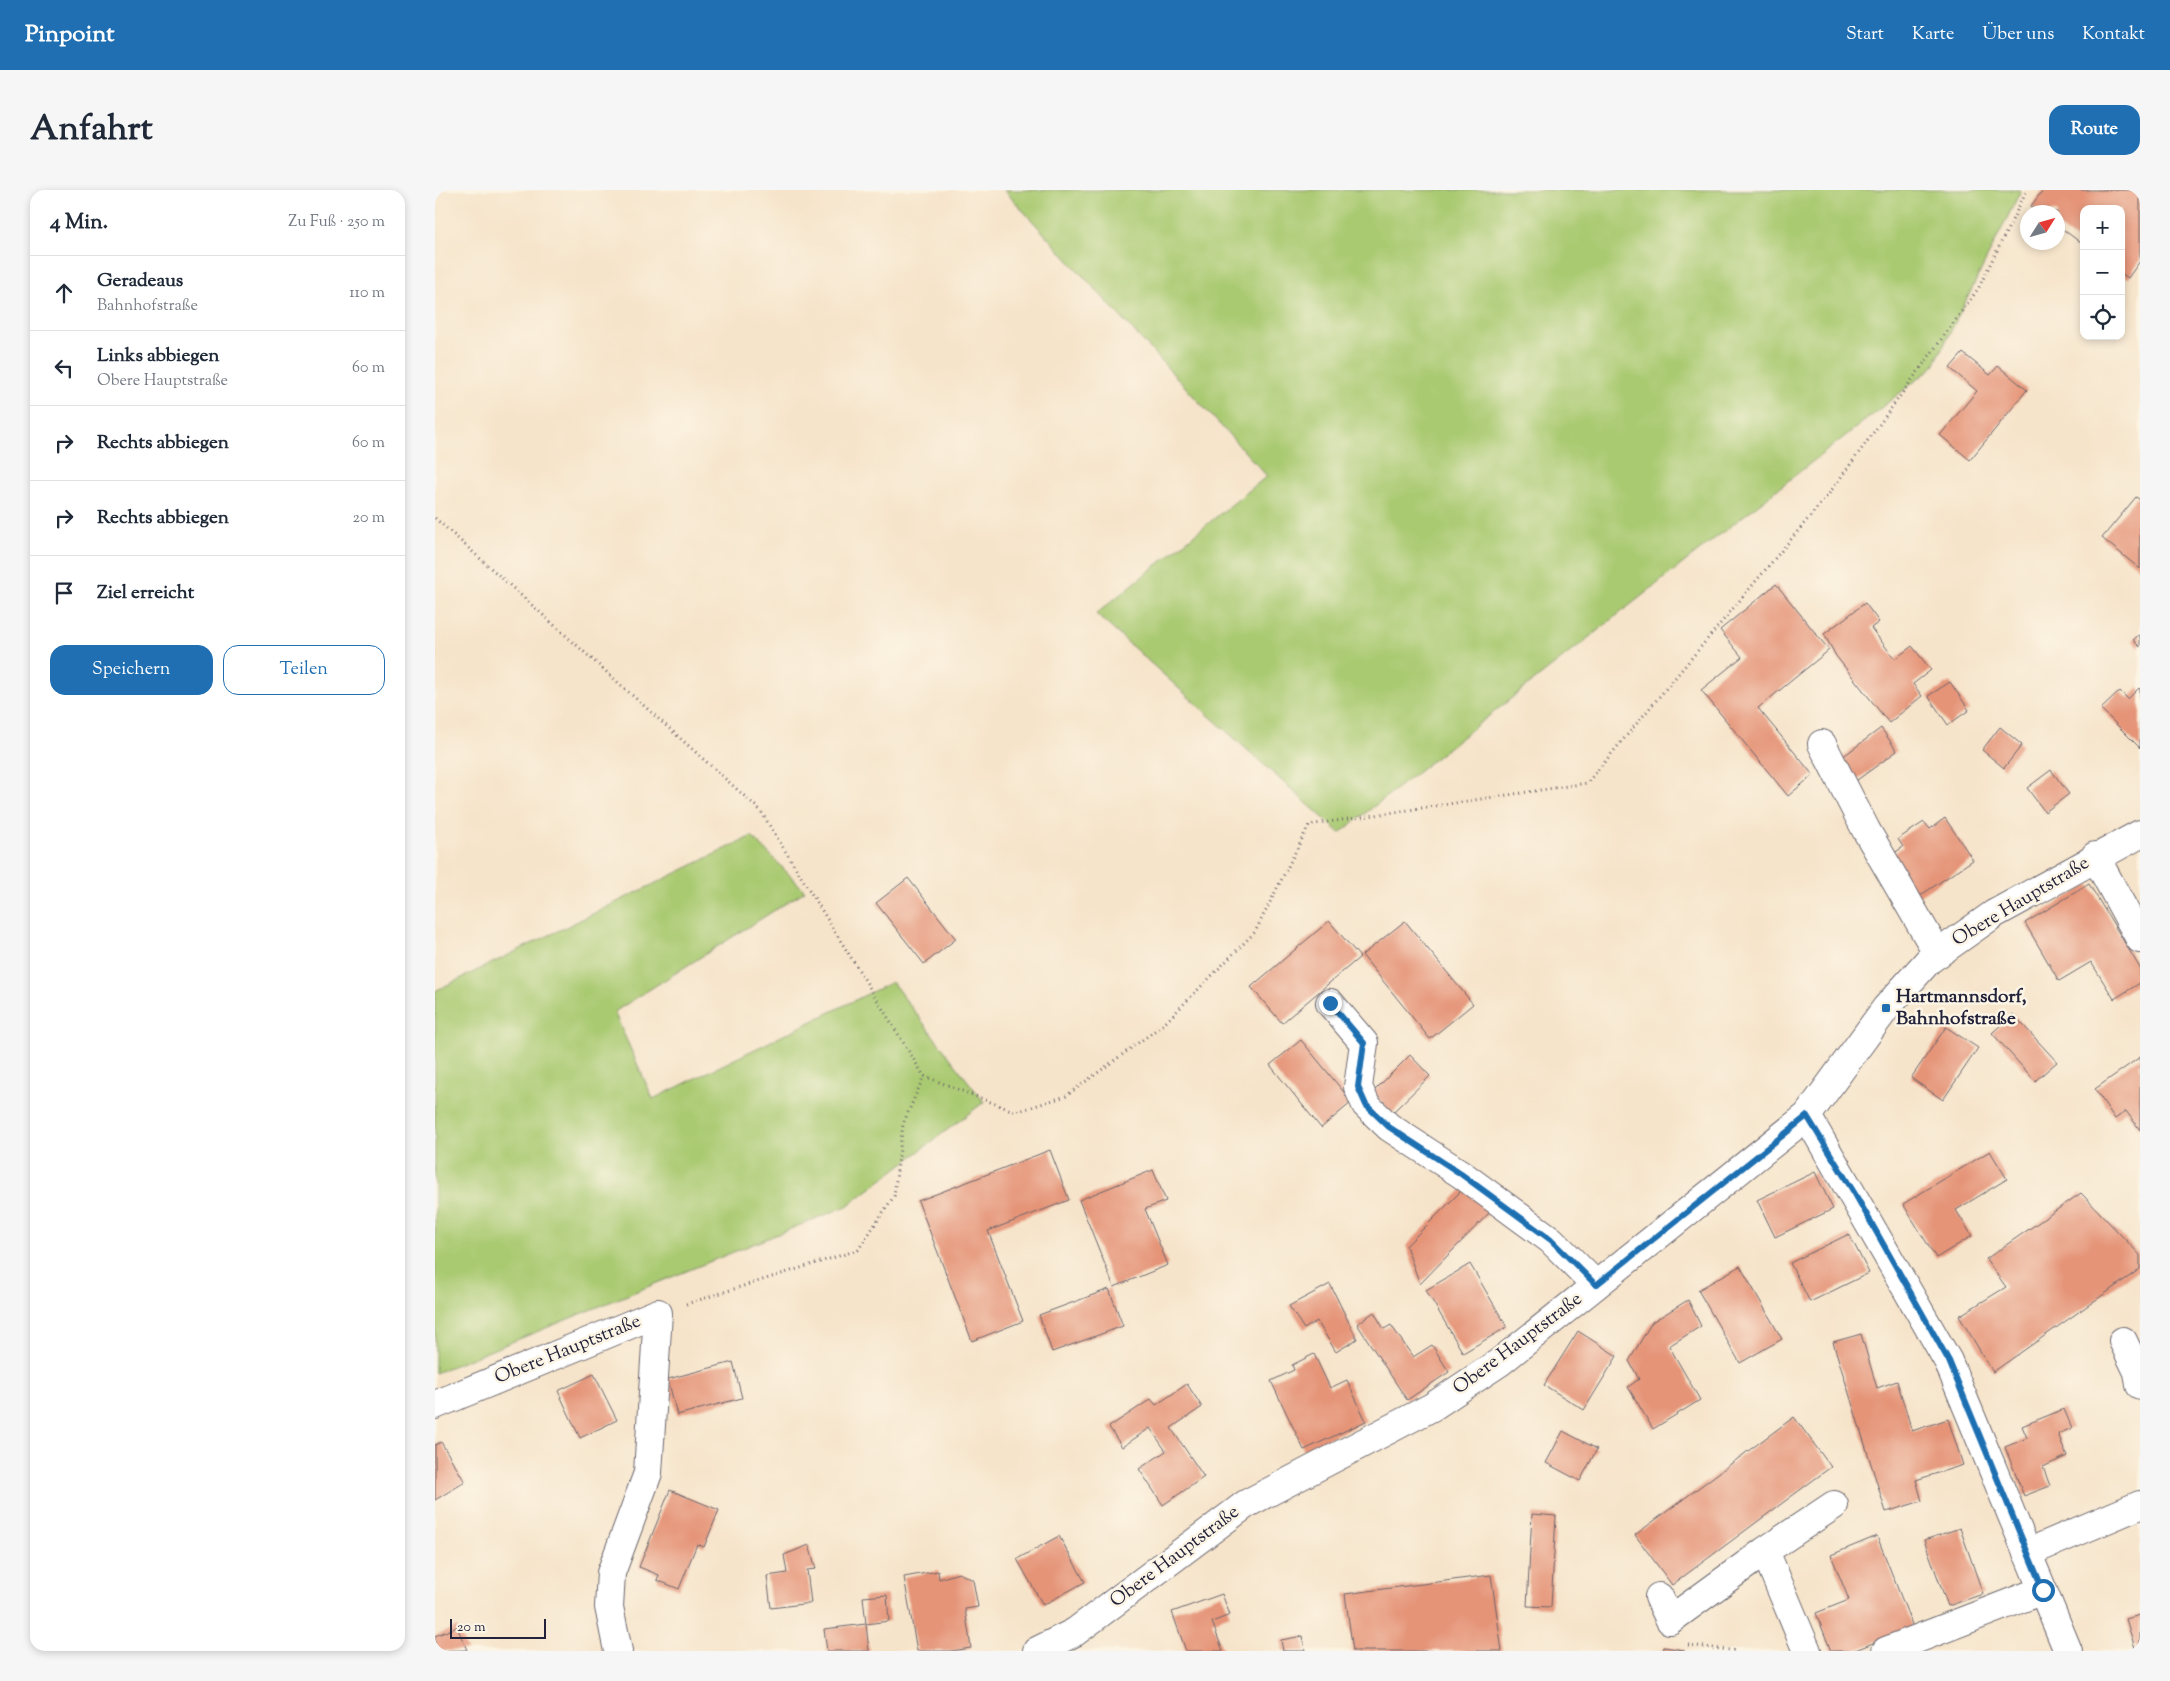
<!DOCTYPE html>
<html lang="de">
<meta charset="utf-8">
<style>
body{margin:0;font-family:"Sorts Mill Goudy",serif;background:#f6f6f7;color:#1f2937}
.controls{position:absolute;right:15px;top:15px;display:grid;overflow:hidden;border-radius:10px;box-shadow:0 2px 8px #0003}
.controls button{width:45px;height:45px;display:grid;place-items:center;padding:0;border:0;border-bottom:1px solid #e0e1e3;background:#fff;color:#1f2937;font:25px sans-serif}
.compass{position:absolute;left:1585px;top:15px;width:45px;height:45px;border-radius:50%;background:#fff;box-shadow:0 2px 8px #0003;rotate:53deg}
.scale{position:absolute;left:15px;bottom:12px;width:96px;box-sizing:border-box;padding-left:5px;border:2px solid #22223b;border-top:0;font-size:14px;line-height:18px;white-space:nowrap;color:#22223b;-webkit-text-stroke:4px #fcf5e5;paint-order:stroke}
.stop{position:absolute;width:15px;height:15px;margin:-11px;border:4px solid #1f6fb2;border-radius:50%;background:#fff}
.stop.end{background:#1f6fb2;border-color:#fff;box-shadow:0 1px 5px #0008}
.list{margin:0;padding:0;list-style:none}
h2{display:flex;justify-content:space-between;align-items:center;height:65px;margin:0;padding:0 20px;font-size:21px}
h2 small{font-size:16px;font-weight:400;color:#747a83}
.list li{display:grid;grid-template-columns:32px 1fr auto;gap:15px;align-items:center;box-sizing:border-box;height:75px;padding:0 20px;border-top:1px solid #e0e1e3}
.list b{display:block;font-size:19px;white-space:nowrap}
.list p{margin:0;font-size:16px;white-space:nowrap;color:#747a83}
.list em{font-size:16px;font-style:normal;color:#747a83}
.actions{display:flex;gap:10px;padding:15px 20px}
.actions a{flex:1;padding:11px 0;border:1px solid #1f6fb2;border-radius:15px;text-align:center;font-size:18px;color:#1f6fb2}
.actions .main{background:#1f6fb2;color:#fff}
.icon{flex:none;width:28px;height:28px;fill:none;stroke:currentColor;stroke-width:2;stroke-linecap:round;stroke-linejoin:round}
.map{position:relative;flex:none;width:1705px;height:1461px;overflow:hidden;border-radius:15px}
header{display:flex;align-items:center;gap:30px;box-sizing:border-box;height:70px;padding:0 25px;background:#1f6fb2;color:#fff}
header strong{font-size:24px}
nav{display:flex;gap:28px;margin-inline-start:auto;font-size:18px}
.intro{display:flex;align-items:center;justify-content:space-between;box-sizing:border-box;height:120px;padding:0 30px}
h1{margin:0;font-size:35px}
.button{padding:12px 22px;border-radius:15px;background:#1f6fb2;color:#fff;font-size:18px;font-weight:700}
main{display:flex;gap:30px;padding:0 30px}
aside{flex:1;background:#fff;border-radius:15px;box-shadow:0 2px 8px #0003}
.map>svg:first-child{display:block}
.green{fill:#aaca72;stroke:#667656}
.building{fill:#e59478}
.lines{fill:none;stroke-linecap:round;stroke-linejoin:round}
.minor-casing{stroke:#6c666d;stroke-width:30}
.path{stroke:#6c666d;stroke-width:3;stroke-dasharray:1 4;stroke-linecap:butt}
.minor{stroke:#fff;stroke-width:28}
.route{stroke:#1f6fb2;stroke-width:6}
.poi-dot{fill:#1f6fb2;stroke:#fcf5e5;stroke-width:2}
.labels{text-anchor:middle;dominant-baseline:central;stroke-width:5;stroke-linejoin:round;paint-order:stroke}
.street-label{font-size:19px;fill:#22223b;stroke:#fcf5e5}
.poi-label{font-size:19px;font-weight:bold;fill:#22223b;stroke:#fcf5e5;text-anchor:start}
</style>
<header>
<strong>Pinpoint</strong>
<nav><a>Start</a><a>Karte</a><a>Über uns</a><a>Kontakt</a></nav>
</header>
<div class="intro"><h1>Anfahrt</h1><a class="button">Route</a></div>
<main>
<aside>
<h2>4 Min.<small>Zu Fuß · 250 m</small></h2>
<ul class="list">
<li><svg class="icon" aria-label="ahead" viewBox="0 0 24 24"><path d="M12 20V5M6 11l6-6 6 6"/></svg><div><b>Geradeaus</b><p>Bahnhofstraße</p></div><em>110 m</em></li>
<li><svg class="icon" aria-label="left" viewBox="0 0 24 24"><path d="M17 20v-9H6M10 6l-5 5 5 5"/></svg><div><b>Links abbiegen</b><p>Obere Hauptstraße</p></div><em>60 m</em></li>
<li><svg class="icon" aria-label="right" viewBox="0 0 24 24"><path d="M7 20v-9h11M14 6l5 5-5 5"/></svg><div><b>Rechts abbiegen</b></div><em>60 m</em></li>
<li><svg class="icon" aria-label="right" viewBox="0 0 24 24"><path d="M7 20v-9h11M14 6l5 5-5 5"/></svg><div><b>Rechts abbiegen</b></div><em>20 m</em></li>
<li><svg class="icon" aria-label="arrive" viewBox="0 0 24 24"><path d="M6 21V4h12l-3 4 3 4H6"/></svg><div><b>Ziel erreicht</b></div></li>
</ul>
<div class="actions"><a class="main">Speichern</a><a>Teilen</a></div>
</aside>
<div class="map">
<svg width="1705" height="1461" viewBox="0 0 1705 1461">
<rect width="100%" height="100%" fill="#fcf5e5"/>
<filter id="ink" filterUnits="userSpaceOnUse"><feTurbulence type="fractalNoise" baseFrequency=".02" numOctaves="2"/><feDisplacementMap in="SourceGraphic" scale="10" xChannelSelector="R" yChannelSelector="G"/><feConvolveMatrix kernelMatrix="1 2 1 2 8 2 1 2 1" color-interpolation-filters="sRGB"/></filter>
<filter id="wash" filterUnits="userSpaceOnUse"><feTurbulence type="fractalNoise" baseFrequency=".0096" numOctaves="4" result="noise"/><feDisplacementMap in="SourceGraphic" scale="20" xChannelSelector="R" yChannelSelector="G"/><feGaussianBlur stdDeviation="1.12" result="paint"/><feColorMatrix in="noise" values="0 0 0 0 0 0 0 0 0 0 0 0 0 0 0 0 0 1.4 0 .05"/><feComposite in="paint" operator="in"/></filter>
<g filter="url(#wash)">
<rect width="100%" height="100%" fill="#f6e4ca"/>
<path class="green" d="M569,0H1586L1498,177L905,643L661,424L832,286Z
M317,646L370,701L179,822L218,909L457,792L549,912L412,1016L0,1183V801Z"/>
<g id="blocks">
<path class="building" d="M1608,0H1705V71L1693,88L1686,83V19H1649V55L1622,35V22H1605L1596,16Z
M1528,163L1555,185L1563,176L1592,200L1535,270L1505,245L1542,201L1515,178Z
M1701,307L1705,310V379L1667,348Z
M1341,394L1394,460L1323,518L1378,585L1353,606L1266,500L1307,467L1285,440Z
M1430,413L1444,432L1436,438L1460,469L1477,456L1496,480L1478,494L1487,506L1454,533L1401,466L1389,444Z
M1705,444V457L1698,450Z
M1515,492L1534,520L1513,535L1493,506Z
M1704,498L1705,499V558L1666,519L1685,501L1693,509Z
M1565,537L1587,555L1569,578L1547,560Z
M1446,538L1462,561L1418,593L1402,571Z
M1616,580L1634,604L1610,622L1592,598Z
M1510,628L1538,670L1483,707L1455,666L1468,657L1463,649L1489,632L1495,639Z
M473,688L521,749L489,774L441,713Z
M1654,694L1705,778V793L1679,809L1656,772L1624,791L1590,733Z
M894,731L925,767L847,833L816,797Z
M970,731L1038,814L995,849L927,765Z
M1578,824L1622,872L1600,891L1557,843Z
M1511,837L1543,858L1508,910L1476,888Z
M866,850L917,912L886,938L835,875Z
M975,865L995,886L957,923L937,903Z
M1705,867V940L1691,921L1680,929L1660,899Z
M615,960L634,1010L553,1041L588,1131L537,1151L483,1011Z
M1555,961L1572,989L1521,1020L1537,1046L1501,1068L1468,1014Z
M718,980L731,1011L710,1019L733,1075L679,1097L644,1010Z
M1380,982L1398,1019L1340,1047L1322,1010Z
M1030,997L1055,1022L985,1094L971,1056Z
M1646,1003L1705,1065V1079L1558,1182L1524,1126L1571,1097L1551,1069Z
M1414,1044L1434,1083L1375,1112L1355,1073Z
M1035,1074L1072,1137L1028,1163L991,1100Z
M1305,1076L1347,1149L1305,1173L1263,1100Z
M895,1094L922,1149L901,1162L882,1131L869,1139L854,1116Z
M674,1099L688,1136L617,1162L604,1125Z
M1253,1110L1266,1136L1234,1156L1265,1210L1218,1239L1193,1197L1204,1189L1194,1171L1217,1132Z
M939,1122L949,1139L956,1135L978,1167L997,1155L1014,1182L972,1210L922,1134Z
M1143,1141L1182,1166L1149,1220L1109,1195Z
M1426,1144L1442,1198L1462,1191L1477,1241L1513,1229L1528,1275L1481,1290L1487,1311L1451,1322L1398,1152Z
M879,1164L895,1198L912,1190L931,1231L869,1260L836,1191L859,1180L857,1175Z
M298,1172L307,1208L242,1225L233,1189Z
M159,1184L182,1230L145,1248L123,1201Z
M752,1194L767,1217L736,1238L769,1287L728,1315L704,1279L731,1261L715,1238L687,1257L674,1237L716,1209L721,1215Z
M1629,1219L1637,1238L1623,1244L1632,1266L1608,1277L1615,1296L1589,1306L1570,1257L1592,1248L1587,1236Z
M1359,1227L1396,1277L1237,1395L1200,1345Z
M1128,1241L1162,1259L1145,1291L1111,1273Z
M6,1252L30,1292L0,1310V1255Z
M235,1300L284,1320L269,1357L262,1354L244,1399L222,1390L224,1385L204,1377Z
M1097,1324L1121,1326L1116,1417L1092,1416Z
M1525,1338L1548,1404L1513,1416L1489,1350Z
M624,1346L650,1392L608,1415L582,1369Z
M1442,1346L1478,1437L1418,1461H1396L1381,1423L1414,1410L1396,1365Z
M374,1355L381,1379L372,1380L376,1413L336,1418L332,1386L352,1383L349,1365Z
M503,1381L504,1389L524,1383L538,1390L543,1417L530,1419L536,1458L517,1461H482L469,1387Z
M1056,1385L1067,1461H918L910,1404Z
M787,1404L795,1425L777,1432L788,1461H751L737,1422Z
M452,1405L454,1431L431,1434L428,1407Z
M1705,1425V1461H1701L1691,1429Z
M431,1434L434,1461H392L389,1439Z
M22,1437L32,1460L0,1461V1446Z
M868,1446L870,1461H848L846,1450Z
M1229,1457L1249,1460V1461H1228Z"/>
</g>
</g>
<g filter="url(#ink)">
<use href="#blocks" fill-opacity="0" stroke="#6c666d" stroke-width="1"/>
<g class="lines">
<defs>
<path id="minor" d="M1387,554L1431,640L1503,764
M1660,666L1705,749
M895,813L929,853L923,897L931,915L954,937L1026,984L1116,1050L1161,1095
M1372,926L1513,1171L1633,1461
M1688,1151L1703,1182L1705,1195
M0,1215L223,1123L213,1283L176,1383L174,1417L183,1461
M1592,1363L1705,1315
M1224,1407L1235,1430L1330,1361
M602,1461L640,1442L811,1314L997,1217L1065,1172L1372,926L1451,818L1494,770L1559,724L1705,644
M1372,1461L1330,1361L1399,1315
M1451,1461L1608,1400"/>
</defs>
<use href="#minor" class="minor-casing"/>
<path class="path" d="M0,328L325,620L489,886L581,922L631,906L729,834L820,742L874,635L1152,593L1393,305L1543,99L1592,0
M251,1114L423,1060L459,1006L468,934L489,886
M1253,1455L1302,1461"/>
<use href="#minor" class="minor"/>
</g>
</g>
<g class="lines" filter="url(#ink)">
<path class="route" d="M895,813L929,853L923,897L931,915L954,937L1026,984L1116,1050L1161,1095L1372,926L1420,1004L1514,1171L1608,1400"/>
</g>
<rect class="poi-dot" x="1446" y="813" width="10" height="10" rx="2.5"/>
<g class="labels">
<g class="street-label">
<text transform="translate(1586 712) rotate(-31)">Obere Hauptstraße</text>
<text transform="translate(1083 1154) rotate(-37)">Obere Hauptstraße</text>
<text transform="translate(133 1160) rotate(-22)">Obere Hauptstraße</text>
<text transform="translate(740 1367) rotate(-37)">Obere Hauptstraße</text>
</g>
<g class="poi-label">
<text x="1461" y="807">Hartmannsdorf,<tspan x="1461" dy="22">Bahnhofstraße</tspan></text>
</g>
</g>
</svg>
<div class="controls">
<button>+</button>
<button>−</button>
<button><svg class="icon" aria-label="locate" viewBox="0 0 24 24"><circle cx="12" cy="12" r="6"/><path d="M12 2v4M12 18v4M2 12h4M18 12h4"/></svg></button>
</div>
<svg class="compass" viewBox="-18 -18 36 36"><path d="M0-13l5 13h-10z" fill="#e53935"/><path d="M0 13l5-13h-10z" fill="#747a83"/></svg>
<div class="scale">20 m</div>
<div class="stop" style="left:1608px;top:1400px"></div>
<div class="stop end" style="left:895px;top:813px"></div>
</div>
</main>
